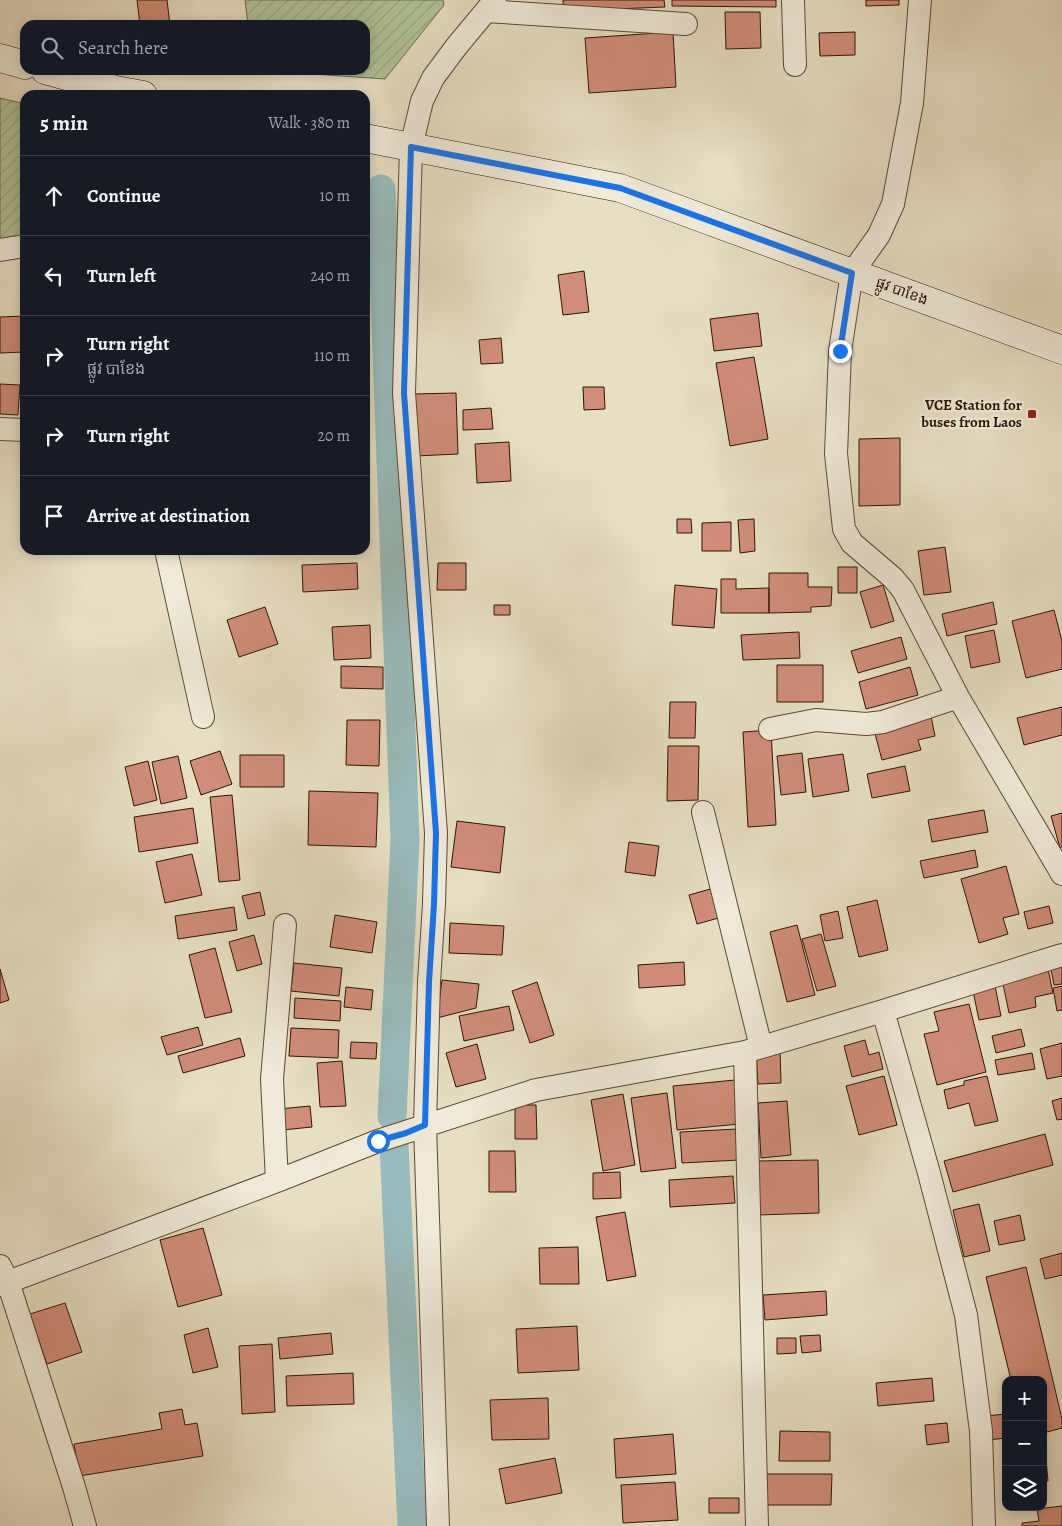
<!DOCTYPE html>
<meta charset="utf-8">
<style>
body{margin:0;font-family:Alegreya,"Noto Sans Khmer",serif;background:#242831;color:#f1f3f6}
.controls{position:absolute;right:15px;bottom:15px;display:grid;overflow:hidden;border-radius:10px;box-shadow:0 2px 12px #0003}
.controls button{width:45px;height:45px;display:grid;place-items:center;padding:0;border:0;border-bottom:1px solid #363941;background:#171b24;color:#f1f3f6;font:25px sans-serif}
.stop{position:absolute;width:15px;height:15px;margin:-11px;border:4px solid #1a73e8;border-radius:50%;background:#fff}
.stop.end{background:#1a73e8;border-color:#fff;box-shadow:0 1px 5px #0008}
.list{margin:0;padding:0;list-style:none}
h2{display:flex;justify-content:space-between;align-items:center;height:65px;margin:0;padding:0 20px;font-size:21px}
h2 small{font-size:16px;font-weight:400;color:#9ea1a6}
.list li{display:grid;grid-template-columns:32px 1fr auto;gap:15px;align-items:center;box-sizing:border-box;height:80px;padding:0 20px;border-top:1px solid #363941}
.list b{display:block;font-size:19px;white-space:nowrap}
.list p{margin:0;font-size:16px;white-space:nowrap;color:#9ea1a6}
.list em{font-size:16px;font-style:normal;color:#9ea1a6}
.icon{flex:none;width:28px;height:28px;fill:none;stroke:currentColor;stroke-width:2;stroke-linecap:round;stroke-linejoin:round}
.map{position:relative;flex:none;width:1062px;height:1526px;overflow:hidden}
.search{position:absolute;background:#171b24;box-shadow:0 2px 12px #0003;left:20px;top:20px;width:350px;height:55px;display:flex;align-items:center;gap:12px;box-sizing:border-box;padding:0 18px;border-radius:15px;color:#9ea1a6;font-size:19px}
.panel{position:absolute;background:#171b24;box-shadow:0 2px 12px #0003;left:20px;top:90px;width:350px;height:465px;border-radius:15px}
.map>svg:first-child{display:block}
.garden{fill:url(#garden-furrows);stroke:#706c4e}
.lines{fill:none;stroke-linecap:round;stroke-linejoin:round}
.canal{stroke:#99bbbc;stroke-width:29}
.building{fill:#d08d7a;stroke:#2e1405}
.street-casing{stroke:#5c4735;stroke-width:24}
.secondary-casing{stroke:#2e1405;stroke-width:29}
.street{stroke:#efead9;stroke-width:22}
.secondary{stroke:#efead9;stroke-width:28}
.route{stroke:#1a73e8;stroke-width:6}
.poi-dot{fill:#8f2418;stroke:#efead9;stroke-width:2}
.labels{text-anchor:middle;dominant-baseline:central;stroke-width:4.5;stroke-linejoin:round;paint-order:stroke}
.street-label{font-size:15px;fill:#2e1405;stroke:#efead9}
.poi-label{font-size:15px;font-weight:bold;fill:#2e1405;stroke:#efead9;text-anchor:end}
</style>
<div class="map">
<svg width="1062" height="1526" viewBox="0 0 1062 1526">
<defs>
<pattern id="garden-furrows" width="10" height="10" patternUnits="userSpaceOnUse" patternTransform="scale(1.25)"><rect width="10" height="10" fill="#b1c398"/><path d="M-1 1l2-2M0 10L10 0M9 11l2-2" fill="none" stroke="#99a782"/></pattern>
</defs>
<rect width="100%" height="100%" fill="#e7dfc4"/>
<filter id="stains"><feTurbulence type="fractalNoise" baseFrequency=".004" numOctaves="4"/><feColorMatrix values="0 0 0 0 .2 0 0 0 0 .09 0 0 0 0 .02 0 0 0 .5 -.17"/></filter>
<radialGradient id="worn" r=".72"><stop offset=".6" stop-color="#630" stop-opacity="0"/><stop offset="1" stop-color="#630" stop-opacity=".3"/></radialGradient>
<path class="garden" d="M245,0H443L444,5L385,79L254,70H365V25H248Z
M0,98L25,104V236L0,240Z"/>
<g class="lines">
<path class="canal" d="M381,189L405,839L392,1116
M394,1145L412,1526"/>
</g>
<path class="building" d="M137,0H167L170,25H140Z
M563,0H664L665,7L563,11Z
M672,0H776V7L672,6Z
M866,0H899V5L866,6Z
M725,12H760L761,48L726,49Z
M673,32L676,87L589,93L585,38Z
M855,32V55L820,56L819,33Z
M584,271L589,312L563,315L558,275Z
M758,313L762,346L714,351L710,319Z
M25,316V352L0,353V317Z
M501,338L503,363L481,364L479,340Z
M754,357L768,439L730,446L716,363Z
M0,384L20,385L18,415L0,414Z
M583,387H604L605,409L584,410Z
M456,393L458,454L416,456L414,394Z
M491,408L493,429L463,430V410Z
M900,438V505L859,506V439Z
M509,442L511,481L477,483L475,444Z
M677,519H691L692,533H677Z
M754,519L755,551L740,553L738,520Z
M731,522V551H702V523Z
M945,547L951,592L924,595L918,551Z
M357,563L358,589L303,592L302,565Z
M438,563H466V590H437Z
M838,567H857V593H838Z
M769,573H808V587H832L831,606L811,607V612L769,613Z
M721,579H736V589L769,588V613H721Z
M675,585L717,589L714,628L672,625Z
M883,585L894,621L871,628L860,592Z
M993,602L997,624L947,636L942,614Z
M494,605H510V615H494Z
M265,607L278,644L239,657L227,620Z
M1054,610L1062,641V669L1026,678L1012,621Z
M370,625L371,658L334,660L332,627Z
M994,630L1000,662L971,668L965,636Z
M799,632L800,658L743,660L741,635Z
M901,637L907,659L858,673L851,651Z
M777,665H823V702H777Z
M341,666L383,667V689L341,688Z
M910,667L918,695L866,709L859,682Z
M670,702H696L695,738H669Z
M1062,707V735L1024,745L1017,718Z
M931,716L935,736L918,740L921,750L882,760L874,730Z
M347,720H380L379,766L346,765Z
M771,730L776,825L748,827L743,732Z
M668,746H699L698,800L667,801Z
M220,751L232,784L201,795L190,761Z
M802,753L806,792L781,795L777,756Z
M843,754L849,791L813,797L808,759Z
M240,755H284V787H240Z
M178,756L187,798L161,804L152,762Z
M148,761L157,800L134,806L125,767Z
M905,766L910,791L872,798L867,774Z
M309,791L378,793L376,847L308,845Z
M232,795L240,880L219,882L210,797Z
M193,808L198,843L139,852L134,817Z
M984,810L988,832L932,842L928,820Z
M1062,813V847L1060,848L1051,816Z
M457,821L505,827L500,873L451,867Z
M629,842L659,846L655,876L625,872Z
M975,850L978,867L924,878L920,861Z
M192,854L202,895L165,903L156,862Z
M1006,866L1019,914L1003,918L1008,934L979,943L961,879Z
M714,888L722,917L697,924L689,895Z
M260,892L265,915L248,919L242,896Z
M877,900L888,950L859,957L847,907Z
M1049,906L1053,923L1028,929L1024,912Z
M234,907L237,930L178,939L175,916Z
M838,911L843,938L825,941L820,915Z
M335,915L377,922L372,953L330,947Z
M450,923L504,926L502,955L449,953Z
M797,925L815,995L787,1002L770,932Z
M821,934L836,986L817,991L802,939Z
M254,935L262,964L237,971L229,942Z
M215,948L232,1012L205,1018L189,955Z
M684,962L685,985L639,988L638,965Z
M1062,962V984L1054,985L1050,964Z
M294,963L342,968L339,996L291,991Z
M0,969L9,1000L0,1003Z
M1048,969L1053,993L1035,997L1036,1007L1009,1013L1002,979Z
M442,980L479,984L476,1008L437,1018Z
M537,982L554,1035L530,1043L512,991Z
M995,986L1001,1016L979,1020L973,991Z
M1062,986V1010L1057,1011L1053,988Z
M346,987L373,990L371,1010L344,1007Z
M295,998L341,1001L340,1021L294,1018Z
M969,1004L986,1072L937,1085L924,1034L939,1031L934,1012Z
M509,1006L514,1030L464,1041L459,1016Z
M198,1027L203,1045L167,1055L161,1037Z
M291,1028L339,1030L338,1058L289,1056Z
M1021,1029L1025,1046L996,1053L992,1036Z
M240,1038L245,1056L183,1073L178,1056Z
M865,1040L869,1055L879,1052L883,1069L852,1077L844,1046Z
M351,1042L377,1043L376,1059L350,1058Z
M1062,1043V1076L1047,1079L1040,1049Z
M477,1044L486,1079L456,1087L446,1053Z
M780,1048L781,1083L758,1084L756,1049Z
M1032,1053L1035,1069L998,1075L995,1060Z
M342,1061L346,1106L320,1107L317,1063Z
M884,1076L897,1125L859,1135L846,1086Z
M987,1076L998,1121L975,1126L969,1103L948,1109L944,1090L964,1085V1081Z
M735,1080L739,1124L677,1130L673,1086Z
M667,1093L676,1168L641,1172L631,1098Z
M623,1094L635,1165L603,1171L591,1100Z
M1062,1098V1119L1057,1120L1052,1101Z
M787,1101L791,1155L761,1158L758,1103Z
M515,1105H536L537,1139H515Z
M310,1106L312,1127L282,1130L279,1109Z
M737,1129L739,1160L682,1163L680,1132Z
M1045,1134L1053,1165L953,1192L944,1161Z
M489,1151H515L516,1192H489Z
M818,1160L819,1213L758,1215L756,1161Z
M620,1172L621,1198L593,1199V1173Z
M733,1176L735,1203L670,1207L669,1180Z
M979,1204L990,1251L964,1257L953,1210Z
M625,1212L636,1276L607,1281L596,1217Z
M1020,1215L1025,1240L999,1245L994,1221Z
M203,1228L222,1295L178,1307L160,1240Z
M578,1247L579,1284H540L539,1248Z
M1062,1253V1275L1045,1279L1040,1259Z
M1026,1267L1062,1419V1428L1043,1433V1380H1011L986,1277Z
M826,1291L827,1315L765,1320L763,1295Z
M65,1303L82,1352L47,1364L30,1314Z
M577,1326L579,1370L518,1373L516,1329Z
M208,1328L218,1367L193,1373L184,1335Z
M331,1333L333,1354L280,1359L278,1338Z
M820,1335L821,1351L802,1353L800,1336Z
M777,1338H796V1353L777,1354Z
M272,1344L275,1412L242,1414L239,1346Z
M353,1373L354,1404L287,1406L286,1376Z
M932,1378L934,1401L878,1406L876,1383Z
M548,1398L549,1439L492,1440L490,1400Z
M182,1409L185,1425L197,1423L203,1456L79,1476L74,1444L162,1429L159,1413Z
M1006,1414V1438L988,1440L985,1416Z
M947,1423L949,1442L927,1445L925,1425Z
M780,1431L830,1432V1461H779Z
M673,1434L676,1474L616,1478L614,1439Z
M555,1458L562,1493L506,1504L499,1469Z
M1043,1459H1046L1048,1481H1043Z
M763,1474H832L831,1505H762Z
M675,1482L678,1520L623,1523L621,1485Z
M709,1498H739V1513H709Z
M1062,1506V1526H1022V1523L1039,1521L1037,1509Z"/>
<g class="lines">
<defs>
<path id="street" d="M793,0L795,65
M920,0L912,103L893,204L879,235L852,273L840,351L836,454L844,529L852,543L893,578L903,590L958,697L1062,874
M486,11L686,24
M0,250L25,246
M0,429L25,430
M166,550L203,717
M770,729L816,720L866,724L883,722L958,697
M703,812L761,1047
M883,1011L929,1173L966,1315L981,1431L984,1526
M745,1052L757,1526
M277,1181L272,1079L285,925
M0,1266L8,1282L74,1487L85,1526
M0,1285L277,1181L378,1141L536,1090L745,1052L883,1011L1062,955
M438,1526L425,1125L429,982L434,904L436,833L404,393L411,147L422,101L433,78L456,47L495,0"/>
<path id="secondary" d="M0,58L25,65
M45,70L116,90L143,95
M365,138L620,188L1062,350"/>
</defs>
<use href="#street" class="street-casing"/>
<use href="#secondary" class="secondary-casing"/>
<use href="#street" class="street"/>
<use href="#secondary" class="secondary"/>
</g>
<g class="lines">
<path class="route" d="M378,1141L406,1133L425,1125L429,982L434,904L436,833L404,393L411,147L620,188L852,273L840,351"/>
</g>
<rect class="poi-dot" x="1027" y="409" width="10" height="10" rx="2.5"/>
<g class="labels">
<g class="street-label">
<text transform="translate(902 291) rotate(20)">ផ្លូវ បាខែង</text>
</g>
<g class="poi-label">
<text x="1022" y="405">VCE Station for<tspan x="1022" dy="17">buses from Laos</tspan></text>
</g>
</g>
<rect width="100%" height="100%" filter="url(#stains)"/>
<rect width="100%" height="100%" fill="url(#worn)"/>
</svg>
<div class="controls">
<button>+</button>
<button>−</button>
<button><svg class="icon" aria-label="layers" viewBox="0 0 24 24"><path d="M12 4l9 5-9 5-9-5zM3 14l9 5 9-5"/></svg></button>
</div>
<div class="stop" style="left:378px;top:1141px"></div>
<div class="stop end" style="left:840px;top:351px"></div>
<div class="search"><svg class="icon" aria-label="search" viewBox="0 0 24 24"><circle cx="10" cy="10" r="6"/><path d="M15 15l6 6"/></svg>Search here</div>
<section class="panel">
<h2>5 min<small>Walk · 380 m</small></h2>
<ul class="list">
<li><svg class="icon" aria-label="ahead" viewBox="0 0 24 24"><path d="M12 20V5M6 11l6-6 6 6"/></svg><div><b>Continue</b></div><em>10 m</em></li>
<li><svg class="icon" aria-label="left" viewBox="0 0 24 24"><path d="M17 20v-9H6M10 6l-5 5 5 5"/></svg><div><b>Turn left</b></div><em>240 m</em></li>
<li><svg class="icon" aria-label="right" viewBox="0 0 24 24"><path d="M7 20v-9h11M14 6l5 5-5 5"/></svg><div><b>Turn right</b><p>ផ្លូវ បាខែង</p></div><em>110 m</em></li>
<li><svg class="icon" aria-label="right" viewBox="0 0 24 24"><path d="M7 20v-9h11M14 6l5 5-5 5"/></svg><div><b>Turn right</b></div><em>20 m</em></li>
<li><svg class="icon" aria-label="arrive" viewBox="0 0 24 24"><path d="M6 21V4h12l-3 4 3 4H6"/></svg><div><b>Arrive at destination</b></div></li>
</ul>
</section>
</div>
